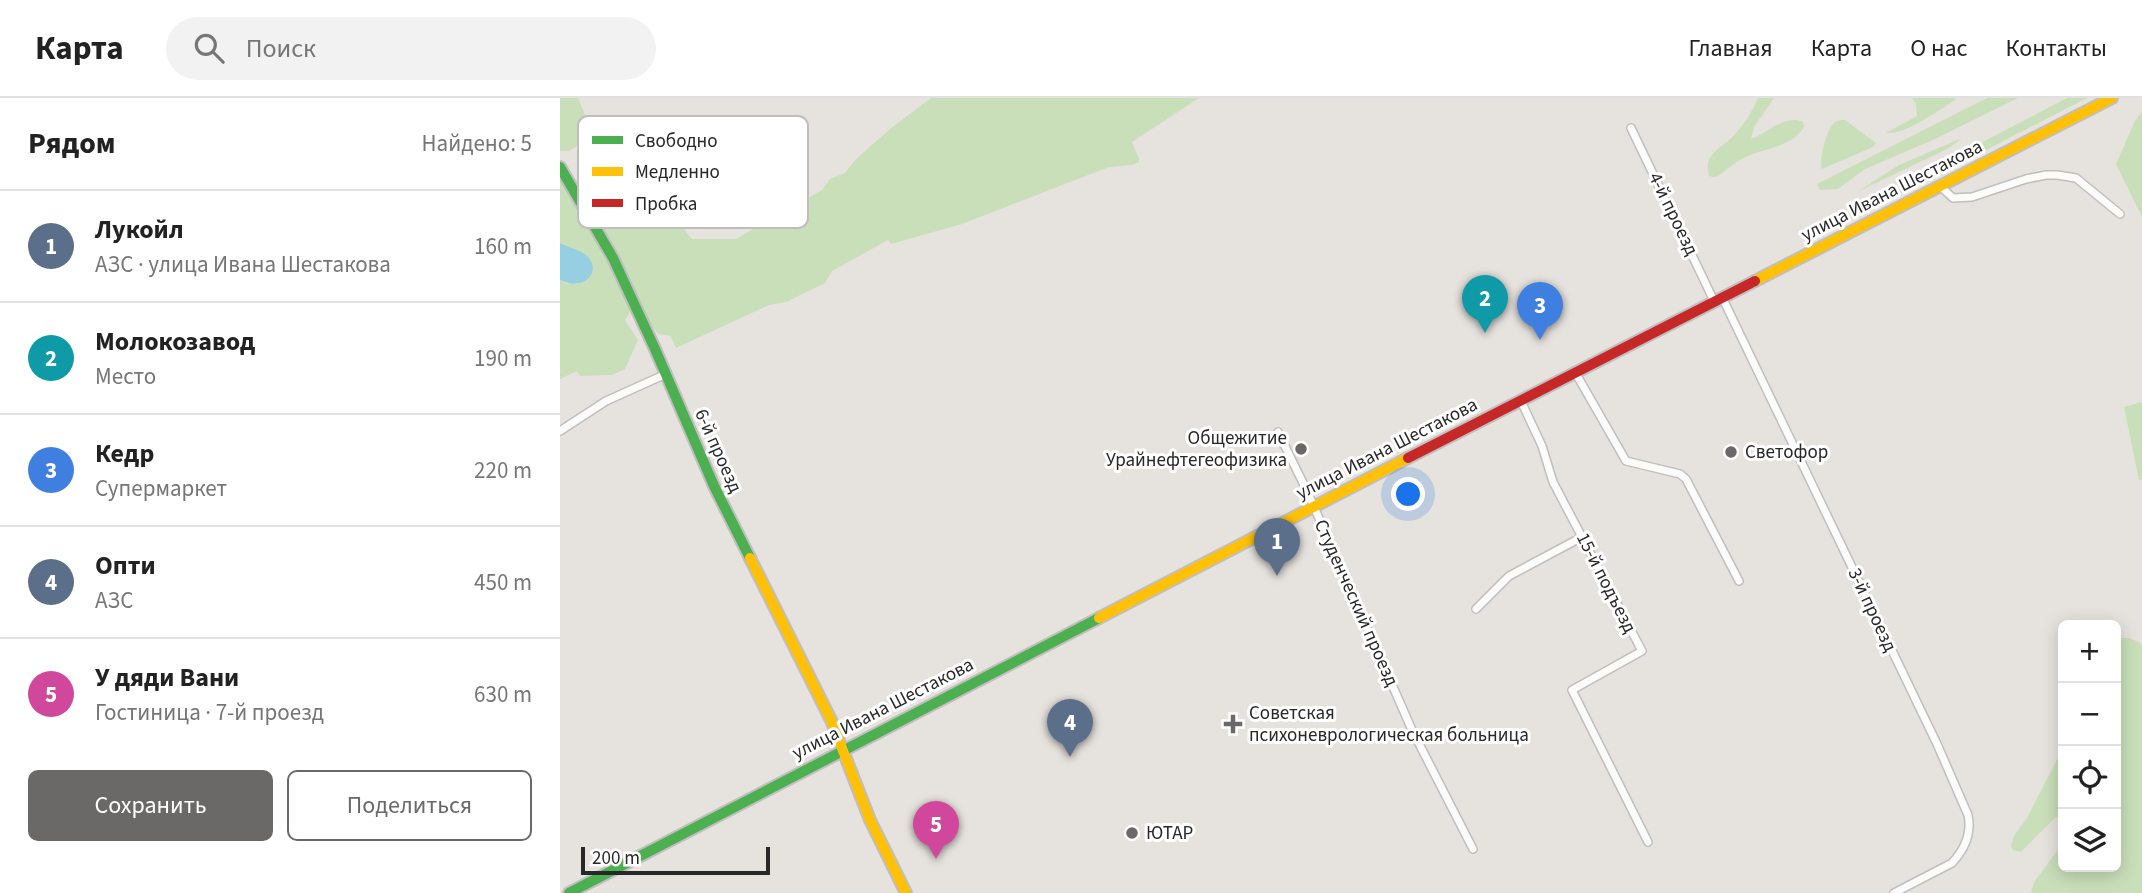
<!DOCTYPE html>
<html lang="ru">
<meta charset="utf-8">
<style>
body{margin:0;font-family:"Source Sans 3",sans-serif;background:#f2f2f2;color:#222}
.controls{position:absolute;right:21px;bottom:21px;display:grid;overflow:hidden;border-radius:10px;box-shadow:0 4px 18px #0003}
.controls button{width:63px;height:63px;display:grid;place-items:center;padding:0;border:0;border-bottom:2px solid #e0e0e0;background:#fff;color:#222;font:35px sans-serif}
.scale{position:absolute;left:21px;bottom:18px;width:189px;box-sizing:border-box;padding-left:7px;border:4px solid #282828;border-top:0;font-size:19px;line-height:24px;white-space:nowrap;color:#282828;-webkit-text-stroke:5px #fff;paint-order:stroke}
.you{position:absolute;left:849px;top:397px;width:24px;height:24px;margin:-18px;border:5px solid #fff;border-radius:50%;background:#1a73e8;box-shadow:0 0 0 10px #1a73e833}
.badge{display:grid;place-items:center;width:46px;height:46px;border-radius:50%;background:#6a6968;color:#fff;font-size:23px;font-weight:700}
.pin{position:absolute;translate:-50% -58px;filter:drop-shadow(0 2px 4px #0008)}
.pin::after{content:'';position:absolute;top:37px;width:24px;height:21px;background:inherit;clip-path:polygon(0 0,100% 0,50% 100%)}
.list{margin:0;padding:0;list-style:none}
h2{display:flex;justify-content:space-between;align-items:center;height:91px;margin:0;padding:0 28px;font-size:30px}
h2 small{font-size:23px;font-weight:400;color:#767676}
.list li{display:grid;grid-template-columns:46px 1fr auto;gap:21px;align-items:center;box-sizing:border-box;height:112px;padding:0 28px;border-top:2px solid #e0e0e0}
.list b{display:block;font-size:26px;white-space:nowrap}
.list p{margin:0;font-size:23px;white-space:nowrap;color:#767676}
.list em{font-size:23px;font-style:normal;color:#767676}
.actions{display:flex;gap:14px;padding:21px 28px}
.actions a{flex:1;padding:16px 0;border:2px solid #6a6968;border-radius:10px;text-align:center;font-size:24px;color:#6a6968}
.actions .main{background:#6a6968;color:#fff}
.icon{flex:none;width:38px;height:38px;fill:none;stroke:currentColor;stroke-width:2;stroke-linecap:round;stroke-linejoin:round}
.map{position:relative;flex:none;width:1582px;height:795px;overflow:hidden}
header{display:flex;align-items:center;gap:42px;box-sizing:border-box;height:98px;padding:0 35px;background:#fff;border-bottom:2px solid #e0e0e0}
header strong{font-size:33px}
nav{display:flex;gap:38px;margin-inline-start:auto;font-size:24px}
.search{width:490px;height:63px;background:#f2f2f2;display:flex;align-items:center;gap:18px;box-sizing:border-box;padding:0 24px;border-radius:38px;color:#767676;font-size:26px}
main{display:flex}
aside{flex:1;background:#fff}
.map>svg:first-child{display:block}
.green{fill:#c9dfb9}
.water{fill:#96cee2}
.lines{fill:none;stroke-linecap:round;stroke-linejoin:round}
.street-casing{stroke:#c0bebf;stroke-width:10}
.fast-casing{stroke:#c0bebf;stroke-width:14}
.slow-casing{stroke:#c0bebf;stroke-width:14}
.jam-casing{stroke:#c0bebf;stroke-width:14}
.street{stroke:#fbfbfa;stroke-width:7}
.fast{stroke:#4caf50;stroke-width:10}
.slow{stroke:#ffc107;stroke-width:10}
.jam{stroke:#c62828;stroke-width:10}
.poi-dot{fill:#6a6968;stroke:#fff;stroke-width:2.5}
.labels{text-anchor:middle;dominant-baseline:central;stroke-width:6;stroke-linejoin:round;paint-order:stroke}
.street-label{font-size:19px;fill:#282828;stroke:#fff}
.poi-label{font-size:19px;fill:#282828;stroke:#fff;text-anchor:start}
.key{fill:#fff;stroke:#bebebe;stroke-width:2}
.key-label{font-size:19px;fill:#282828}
</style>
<header>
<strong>Карта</strong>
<div class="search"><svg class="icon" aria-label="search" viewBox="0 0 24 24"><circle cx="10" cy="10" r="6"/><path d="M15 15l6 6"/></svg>Поиск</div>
<nav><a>Главная</a><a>Карта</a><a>О нас</a><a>Контакты</a></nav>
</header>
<main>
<aside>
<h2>Рядом<small>Найдено: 5</small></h2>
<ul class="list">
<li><span class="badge" style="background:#5c6f8a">1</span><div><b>Лукойл</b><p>АЗС · улица Ивана Шестакова</p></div><em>160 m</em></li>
<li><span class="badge" style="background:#0f9aa8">2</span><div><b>Молокозавод</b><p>Место</p></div><em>190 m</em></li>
<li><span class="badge" style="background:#3f7fe0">3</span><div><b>Кедр</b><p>Супермаркет</p></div><em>220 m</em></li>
<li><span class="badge" style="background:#5c6f8a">4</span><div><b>Опти</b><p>АЗС</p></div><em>450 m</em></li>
<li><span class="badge" style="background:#d1479c">5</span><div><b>У дяди Вани</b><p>Гостиница · 7-й проезд</p></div><em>630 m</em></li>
</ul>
<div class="actions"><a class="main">Сохранить</a><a>Поделиться</a></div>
</aside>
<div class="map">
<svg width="1582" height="795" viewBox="0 0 1582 795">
<rect width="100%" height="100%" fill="#e6e2de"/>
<path class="green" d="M0,0H18L34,38L9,53H0Z
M371,0H639L572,44L579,61V64L572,67L549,69L402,126L331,146L328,142L272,173L265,185L226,204L209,207L116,250L111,238L98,236L89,225L29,104L25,92C34,73 44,76 63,74L109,113L132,141H176L262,92L270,81L285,75L296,61L330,31Z
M1198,0H1214L1194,29L1191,41C1208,35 1225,16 1243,24L1244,29C1232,49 1205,50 1186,59C1176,63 1167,72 1158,78L1154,79L1149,78C1143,55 1160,52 1173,38C1184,27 1192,14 1198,0Z
M1352,0H1395V2C1378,13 1345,37 1326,35L1357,18L1356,6Z
M1427,0H1458L1375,41L1305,71L1278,91L1260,92L1257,86Z
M1507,0H1527L1247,144L1243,138Z
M1582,14V119L1556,66L1575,23Z
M1285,22L1316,45L1313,49L1262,71C1259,62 1266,32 1274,25C1277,22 1280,22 1285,22Z
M1402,40L1389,50L1297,94L1339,67Z
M0,79L26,122L70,208L69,216L65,222L78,242L65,271L52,277L20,278L17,273L0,281V182L8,186L24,155L0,145Z
M1582,304V381L1579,382L1564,309Z
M1559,540H1569L1581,545L1582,549V795H1471L1474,784L1503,745V769H1556V547Z
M1503,650V715L1494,721L1461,754L1453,752L1451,748L1454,738L1467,720Z"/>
<path class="water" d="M0,145C8,149 20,152 26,157C43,172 26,194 0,182Z"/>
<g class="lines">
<defs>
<path id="street" d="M1071,30L1154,203
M1380,88L1393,100L1412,99L1466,81L1486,77H1497L1516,80L1560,116
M1162,199L1377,646L1408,717C1412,736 1405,751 1392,765L1334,795
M1015,274L1066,363L1120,376L1126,381L1179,483
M961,303L982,348L993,384L1082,553L1012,592L1088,744
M0,333L46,303L106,276
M718,334L747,393L852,632L913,751
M916,511L949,478L1022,439"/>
<path id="fast" d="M0,69L53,160L95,251L154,388L190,460
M9,795L539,520"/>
<path id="slow" d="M1195,183L1552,0
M190,460L271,622L310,722L346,795
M539,520L848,360"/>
<path id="jam" d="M848,360L1195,183"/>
</defs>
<use href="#street" class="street-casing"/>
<use href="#fast" class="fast-casing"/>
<use href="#slow" class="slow-casing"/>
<use href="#jam" class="jam-casing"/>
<use href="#street" class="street"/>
<use href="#fast" class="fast"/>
<use href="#slow" class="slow"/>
<use href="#jam" class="jam"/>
</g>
<g class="poi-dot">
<circle cx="741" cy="351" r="7"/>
<circle cx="1171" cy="354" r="7"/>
<path d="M669.5 615.5h7v7h7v7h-7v7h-7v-7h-7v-7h7z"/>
<circle cx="572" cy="735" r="7"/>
</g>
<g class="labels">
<g class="street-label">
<text transform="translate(1332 93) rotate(-27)">улица Ивана Шестакова</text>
<text transform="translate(1113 116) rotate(64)">4-й проезд</text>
<text transform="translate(827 351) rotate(-27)">улица Ивана Шестакова</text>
<text transform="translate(158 353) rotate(66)">6-й проезд</text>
<text transform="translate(1046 485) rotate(63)">15-й подъезд</text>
<text transform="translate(796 505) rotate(66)">Студенческий проезд</text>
<text transform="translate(1312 512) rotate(65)">3-й проезд</text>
<text transform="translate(323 611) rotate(-27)">улица Ивана Шестакова</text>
</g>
<g class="poi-label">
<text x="727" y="340" text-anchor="end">Общежитие<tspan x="727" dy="22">Урайнефтегеофизика</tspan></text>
<text x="1185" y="354">Светофор</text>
<text x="689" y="615">Советская<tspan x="689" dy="22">психоневрологическая больница</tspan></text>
<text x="586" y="735">ЮТАР</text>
</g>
</g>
<rect x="18" y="18" width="230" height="112" rx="10" class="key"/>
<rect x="32" y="38" width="31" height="8" fill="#4caf50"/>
<rect x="32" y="69" width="31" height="9" fill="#ffc107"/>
<rect x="32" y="101" width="31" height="8" fill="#c62828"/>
<g class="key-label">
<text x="75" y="49">Свободно</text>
<text x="75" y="80">Медленно</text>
<text x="75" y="112">Пробка</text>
</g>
</svg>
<div class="controls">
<button>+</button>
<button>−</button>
<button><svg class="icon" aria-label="locate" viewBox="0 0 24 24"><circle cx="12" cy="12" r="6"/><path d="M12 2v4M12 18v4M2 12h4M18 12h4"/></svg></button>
<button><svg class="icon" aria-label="layers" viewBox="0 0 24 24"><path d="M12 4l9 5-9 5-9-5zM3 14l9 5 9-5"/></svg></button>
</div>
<div class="scale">200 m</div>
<div class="you"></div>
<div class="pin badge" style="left:717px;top:478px;background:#5c6f8a">1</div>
<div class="pin badge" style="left:925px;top:235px;background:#0f9aa8">2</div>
<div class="pin badge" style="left:980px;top:242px;background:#3f7fe0">3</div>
<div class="pin badge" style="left:510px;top:659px;background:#5c6f8a">4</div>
<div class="pin badge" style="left:376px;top:761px;background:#d1479c">5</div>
</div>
</main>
